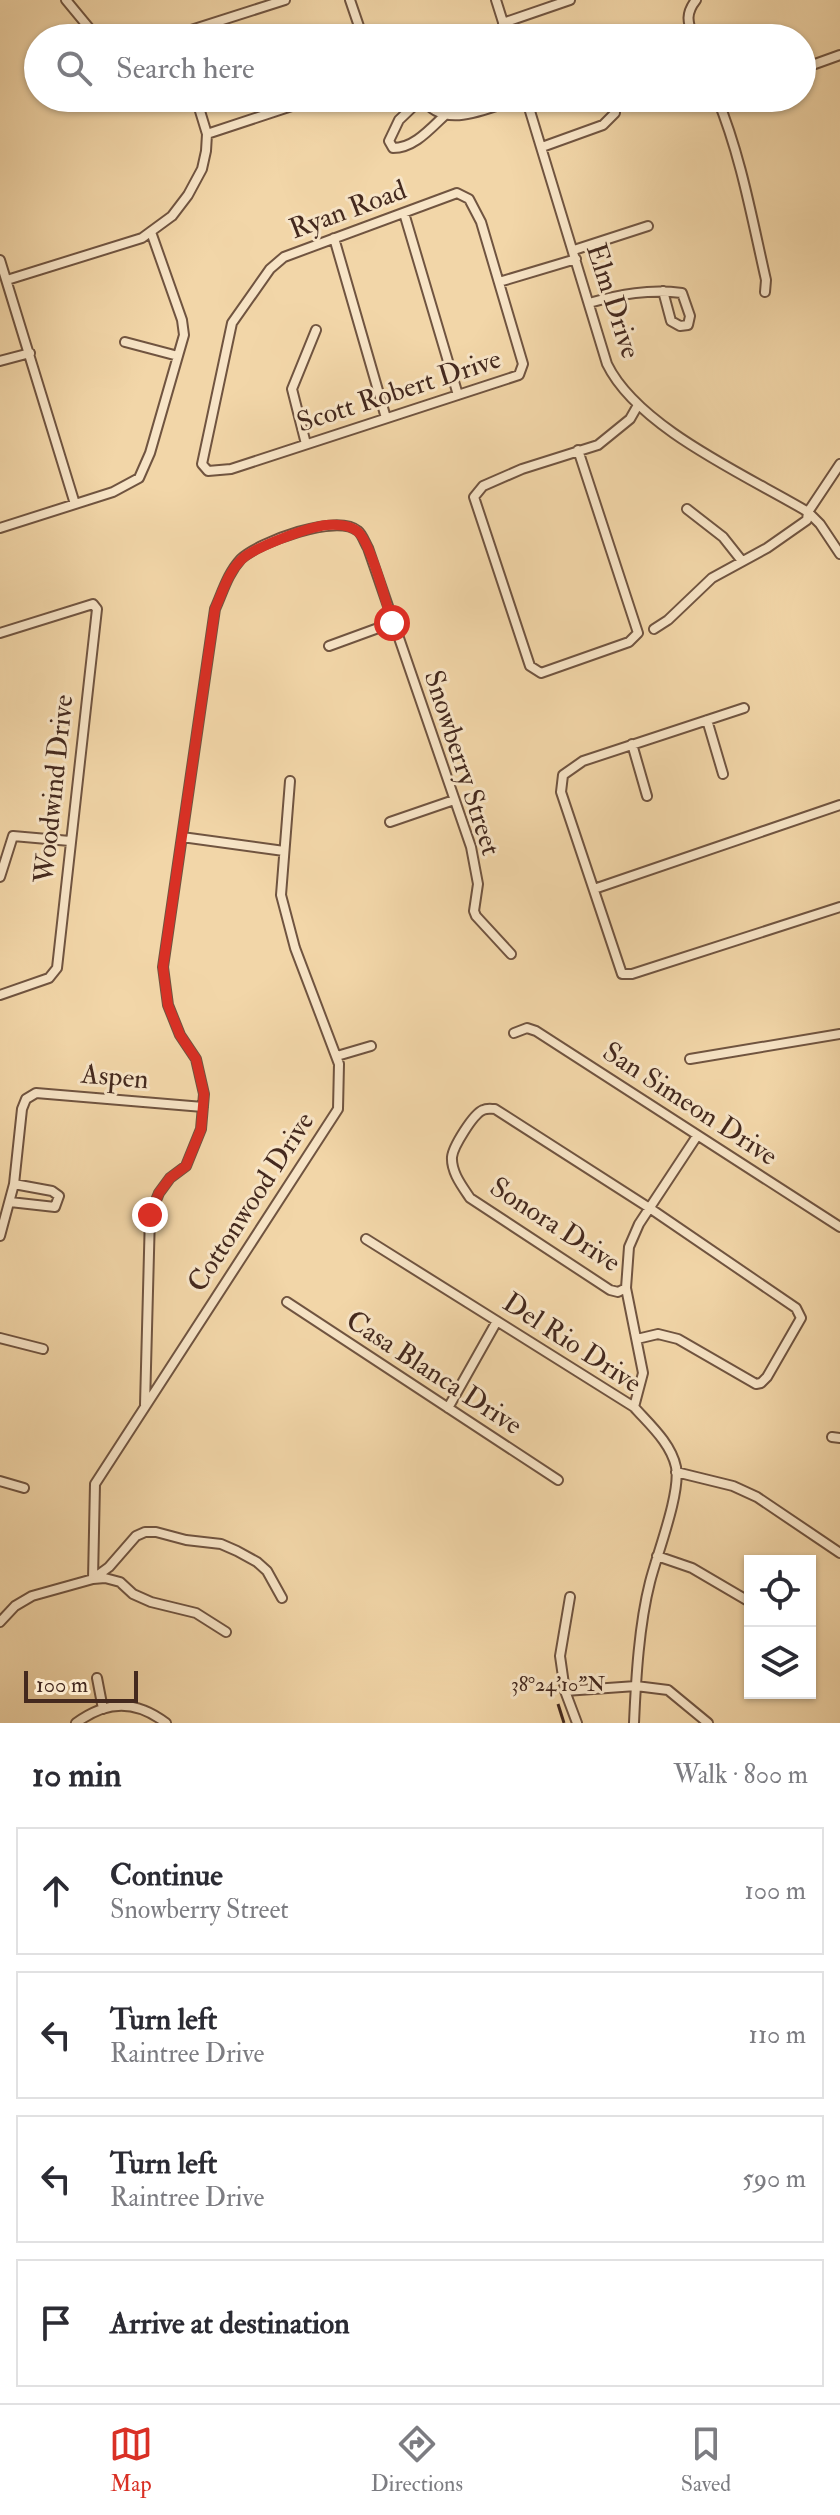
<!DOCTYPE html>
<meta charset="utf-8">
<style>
body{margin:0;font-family:"IM FELL Double Pica",serif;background:#f7f7f7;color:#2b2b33}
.controls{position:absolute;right:24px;bottom:24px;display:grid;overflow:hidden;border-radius:0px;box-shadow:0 2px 6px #0004}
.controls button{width:72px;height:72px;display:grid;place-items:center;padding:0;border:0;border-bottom:2px solid #e1e1e2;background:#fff;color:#2b2b33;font:40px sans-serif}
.scale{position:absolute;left:24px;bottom:20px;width:114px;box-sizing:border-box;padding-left:8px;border:4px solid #44291e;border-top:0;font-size:22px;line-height:28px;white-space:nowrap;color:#44291e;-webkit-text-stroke:6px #f7e4c6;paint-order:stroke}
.stop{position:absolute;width:24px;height:24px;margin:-18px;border:6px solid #d93025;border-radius:50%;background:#fff}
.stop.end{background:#d93025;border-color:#fff;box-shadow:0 2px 8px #0008}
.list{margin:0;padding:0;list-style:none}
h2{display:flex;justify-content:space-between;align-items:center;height:104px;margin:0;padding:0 32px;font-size:34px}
h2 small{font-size:26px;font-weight:400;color:#7c7c81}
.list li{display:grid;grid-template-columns:52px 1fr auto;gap:24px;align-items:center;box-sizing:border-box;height:128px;margin:0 16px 16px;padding:0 16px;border:2px solid #e1e1e2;border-radius:0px}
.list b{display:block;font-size:30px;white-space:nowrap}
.list p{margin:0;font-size:26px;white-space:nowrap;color:#7c7c81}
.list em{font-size:26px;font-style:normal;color:#7c7c81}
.icon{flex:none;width:44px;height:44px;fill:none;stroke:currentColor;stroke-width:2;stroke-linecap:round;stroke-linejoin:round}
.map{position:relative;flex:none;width:840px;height:1723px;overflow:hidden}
.search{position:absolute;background:#fff;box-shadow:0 2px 6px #0004;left:24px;right:24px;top:24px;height:88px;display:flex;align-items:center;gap:20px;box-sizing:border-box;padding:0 28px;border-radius:44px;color:#7c7c81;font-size:30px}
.sheet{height:680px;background:#fff}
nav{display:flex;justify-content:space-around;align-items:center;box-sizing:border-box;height:112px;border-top:2px solid #e1e1e2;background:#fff;font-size:22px;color:#7c7c81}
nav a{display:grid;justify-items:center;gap:4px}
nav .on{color:#d93025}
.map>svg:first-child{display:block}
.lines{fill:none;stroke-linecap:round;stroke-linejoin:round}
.minor-casing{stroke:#705440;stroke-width:12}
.minor{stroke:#f7e4c6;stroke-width:8}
.route{stroke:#d93025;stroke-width:10}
.ticks{fill:none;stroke:#44291e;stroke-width:3}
.labels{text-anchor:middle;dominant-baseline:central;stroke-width:6;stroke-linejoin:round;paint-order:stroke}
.street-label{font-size:28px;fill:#44291e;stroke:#f7e4c6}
.ticks-label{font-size:20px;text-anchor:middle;fill:#44291e;stroke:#f7e4c6;stroke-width:6;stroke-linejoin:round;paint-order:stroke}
</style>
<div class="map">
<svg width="840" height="1723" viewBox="0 0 840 1723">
<rect width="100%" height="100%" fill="#f2d6a8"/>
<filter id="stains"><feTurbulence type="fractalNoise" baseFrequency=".0025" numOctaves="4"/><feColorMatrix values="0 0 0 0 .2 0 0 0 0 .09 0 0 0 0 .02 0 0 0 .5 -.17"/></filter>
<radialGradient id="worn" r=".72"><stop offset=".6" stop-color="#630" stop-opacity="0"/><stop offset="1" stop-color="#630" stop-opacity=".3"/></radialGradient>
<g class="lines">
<defs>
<path id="minor" d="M66,0L90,29L102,38
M350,0L363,38
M496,0L508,38
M503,23L570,0
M166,38L285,0
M693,38C688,22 685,14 696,0
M815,64L840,55
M422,98L399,120L389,141L393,148C414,148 430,129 445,115
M423,98C443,132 490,107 519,98
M526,98L607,364C638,428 748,476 808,512L820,524L840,554
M717,98C741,156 752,219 766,280L765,292
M529,105L553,98
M207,134L310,100
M542,147L603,125L615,113L614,98
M457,193L469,199L481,222L523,364L519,375L231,469L208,471L202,464L232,323L270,269L284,257Z
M404,213L458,395
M334,238L386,418
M574,250L648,226
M0,260L75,504
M7,280L142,238L172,216L188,195L202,169L206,151L207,134L196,98
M499,282L576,259
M589,303C621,294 649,289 682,293L690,316L688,325L680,326L671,321L663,291
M125,342L178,356
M0,361L30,353
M306,444L292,389L316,330
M578,450L638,633L629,642L541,673L530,666L474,497L483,486L522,469L598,445L630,419L638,405
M687,509L723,537L742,561
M0,528L113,492L139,478L150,453L184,335L182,320L151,232
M654,629L668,620L712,578L767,548L807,520L808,512L840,464
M0,633L93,604L97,609L57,968L49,978L0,995
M329,646L392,623
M744,708L583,761L563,775L561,792L622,974H632L840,907
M707,720L723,774
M632,744L647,796
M390,822L454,800
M182,837L284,851
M0,877L13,836L70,841
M594,889L840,805
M514,1033L527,1028L536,1031L840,1227
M337,1056L371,1046
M690,1059L840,1034
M10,1202L55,1207L59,1196L52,1191L14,1184
M0,1236L14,1184L22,1109L26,1099L36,1093L203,1107
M366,1239L634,1407C649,1424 671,1443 676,1467C681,1493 657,1554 650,1582C639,1625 636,1678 634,1723
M626,1288L618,1292L610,1290L470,1198C462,1186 451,1172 452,1157C453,1147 473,1114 483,1110C487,1108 491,1109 495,1109L651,1209L796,1308L801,1318L767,1377L761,1383L756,1384L678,1339L658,1334L637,1339
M287,1302L558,1480
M0,1338L43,1349
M145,1405L150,1215L159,1193L170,1178L186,1166L201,1129L204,1094L196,1059L180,1035L168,1005L163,967L215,609C223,591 228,573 241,559C259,542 337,513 358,531C362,534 365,543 368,548L471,847L478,884L474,911L476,916L511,954
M634,1407L643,1373L626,1288L629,1247L639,1224L697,1136
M448,1408L497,1321
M832,1437L840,1438
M676,1472L733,1486L757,1497L840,1553
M0,1481L24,1488
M657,1556L692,1568L750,1602
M94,1578L109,1567L136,1536L145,1532H156L186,1540L221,1544L237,1551L257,1562L267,1571L282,1598
M93,1579L95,1484L338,1109L339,1064L295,948L281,895L290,781
M570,1597L560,1656L565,1691L577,1723
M0,1622L15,1606L32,1596L93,1579L105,1578L120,1582L133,1594L151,1602L196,1613L226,1632
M97,1678L103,1709
M565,1691L636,1686L668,1690L708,1723
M76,1723C107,1700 136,1700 166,1723"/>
</defs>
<use href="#minor" class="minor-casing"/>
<use href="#minor" class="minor"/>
</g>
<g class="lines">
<path class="route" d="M150,1215L159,1193L170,1178L186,1166L201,1129L204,1094L196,1059L180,1035L168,1005L163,967L215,609C223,591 228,573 241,560C254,547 309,527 327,525C336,524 349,525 357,531C370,540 387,605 392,623"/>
</g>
<path class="ticks" d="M558,1704L564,1723"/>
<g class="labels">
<g class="street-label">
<text transform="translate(348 210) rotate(-20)">Ryan Road</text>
<text transform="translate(613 301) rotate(72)">Elm Drive</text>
<text transform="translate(399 391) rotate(-18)">Scott Robert Drive</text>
<text transform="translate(462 763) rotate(72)">Snowberry Street</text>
<text transform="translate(54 789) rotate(-84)">Woodwind Drive</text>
<text transform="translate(115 1077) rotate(5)">Aspen</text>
<text transform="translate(690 1104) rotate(33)">San Simeon Drive</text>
<text transform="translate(251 1202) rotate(-57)">Cottonwood Drive</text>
<text transform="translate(555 1225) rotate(33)">Sonora Drive</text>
<text transform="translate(572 1343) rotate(33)">Del Rio Drive</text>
<text transform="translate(434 1373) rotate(33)">Casa Blanca Drive</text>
</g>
</g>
<g class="ticks-label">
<text x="558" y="1691">38°24'10"N</text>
</g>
<rect width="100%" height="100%" filter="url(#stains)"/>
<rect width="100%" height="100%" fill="url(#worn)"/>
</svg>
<div class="controls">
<button><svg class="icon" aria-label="locate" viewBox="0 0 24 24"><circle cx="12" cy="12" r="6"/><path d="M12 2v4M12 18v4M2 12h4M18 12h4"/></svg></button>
<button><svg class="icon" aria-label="layers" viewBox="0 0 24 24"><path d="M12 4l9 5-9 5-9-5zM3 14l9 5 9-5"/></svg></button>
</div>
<div class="scale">100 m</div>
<div class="stop" style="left:392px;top:623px"></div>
<div class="stop end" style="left:150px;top:1215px"></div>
<div class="search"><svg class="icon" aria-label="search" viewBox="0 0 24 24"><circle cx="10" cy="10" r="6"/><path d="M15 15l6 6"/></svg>Search here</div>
</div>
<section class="sheet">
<h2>10 min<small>Walk · 800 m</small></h2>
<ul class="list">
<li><svg class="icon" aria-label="ahead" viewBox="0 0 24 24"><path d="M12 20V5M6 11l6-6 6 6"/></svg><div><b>Continue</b><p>Snowberry Street</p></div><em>100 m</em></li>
<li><svg class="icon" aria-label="left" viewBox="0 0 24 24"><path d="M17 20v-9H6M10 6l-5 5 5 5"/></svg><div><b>Turn left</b><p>Raintree Drive</p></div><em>110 m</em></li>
<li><svg class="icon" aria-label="left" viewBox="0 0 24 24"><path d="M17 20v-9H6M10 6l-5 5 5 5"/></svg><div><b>Turn left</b><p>Raintree Drive</p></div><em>590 m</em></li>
<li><svg class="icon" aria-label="arrive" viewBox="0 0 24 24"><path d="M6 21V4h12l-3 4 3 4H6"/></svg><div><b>Arrive at destination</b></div></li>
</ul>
</section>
<nav>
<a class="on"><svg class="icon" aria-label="map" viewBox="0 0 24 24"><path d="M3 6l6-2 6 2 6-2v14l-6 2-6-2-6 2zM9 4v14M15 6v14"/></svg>Map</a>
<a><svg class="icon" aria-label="directions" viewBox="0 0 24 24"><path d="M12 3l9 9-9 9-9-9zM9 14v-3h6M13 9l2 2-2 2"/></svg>Directions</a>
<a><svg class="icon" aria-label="saved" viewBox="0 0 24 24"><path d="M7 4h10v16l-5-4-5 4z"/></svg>Saved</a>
</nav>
